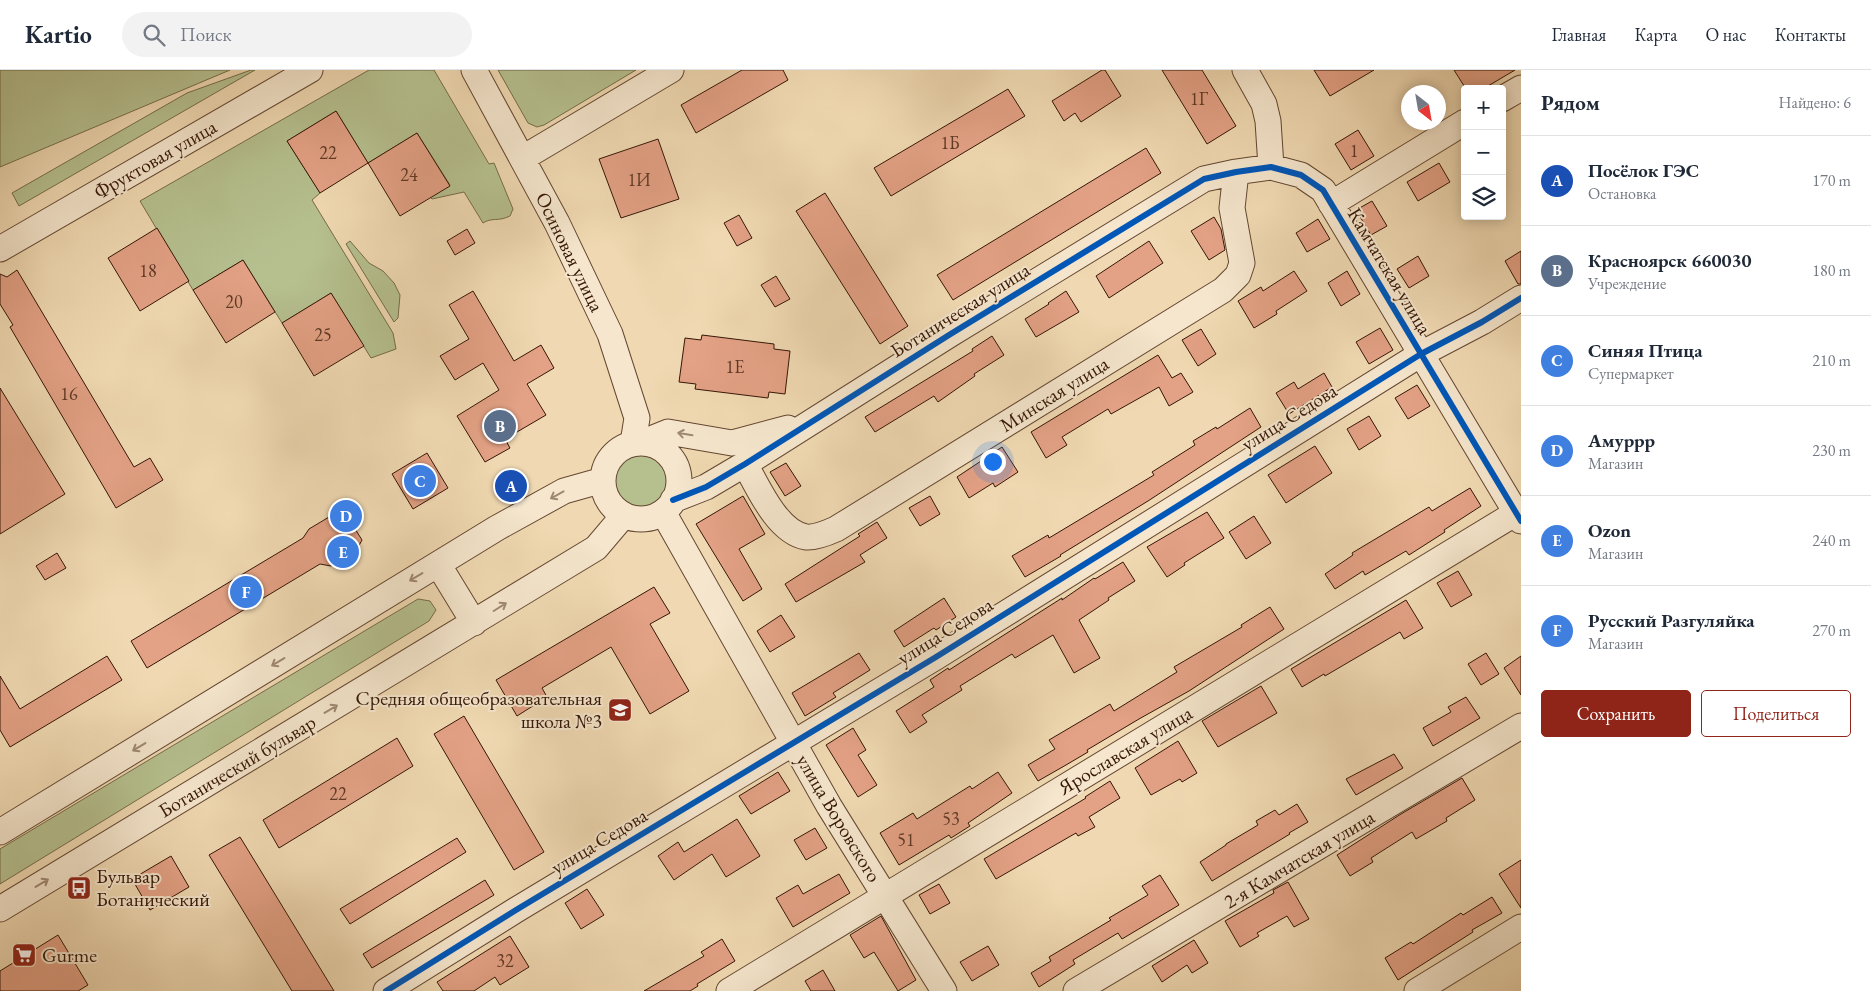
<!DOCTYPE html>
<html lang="ru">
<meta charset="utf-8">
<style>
body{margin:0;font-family:"EB Garamond",serif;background:#f2f2f3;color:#1f2937}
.controls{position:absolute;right:15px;top:15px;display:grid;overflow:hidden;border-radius:5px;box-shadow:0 2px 12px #0003}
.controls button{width:45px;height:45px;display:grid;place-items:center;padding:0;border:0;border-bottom:1px solid #e0e1e3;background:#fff;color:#1f2937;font:25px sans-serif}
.compass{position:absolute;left:1401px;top:15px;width:45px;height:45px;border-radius:50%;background:#fff;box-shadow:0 2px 12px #0003;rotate:149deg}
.you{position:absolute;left:992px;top:391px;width:18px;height:18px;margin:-12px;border:4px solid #fff;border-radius:50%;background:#1a73e8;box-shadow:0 0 0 8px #1a73e833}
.badge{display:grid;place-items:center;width:32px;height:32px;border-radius:50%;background:#8f2418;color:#fff;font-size:16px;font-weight:700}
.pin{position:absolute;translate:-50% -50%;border:2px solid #fff;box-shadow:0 1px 5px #0006}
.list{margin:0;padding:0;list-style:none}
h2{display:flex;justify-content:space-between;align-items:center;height:65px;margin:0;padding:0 20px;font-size:21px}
h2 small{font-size:16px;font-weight:400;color:#747a83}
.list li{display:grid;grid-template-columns:32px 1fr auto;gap:15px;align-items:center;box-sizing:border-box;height:90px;padding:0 20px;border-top:1px solid #e0e1e3}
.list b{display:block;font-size:19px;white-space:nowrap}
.list p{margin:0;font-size:16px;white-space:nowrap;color:#747a83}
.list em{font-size:16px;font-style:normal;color:#747a83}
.actions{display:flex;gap:10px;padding:15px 20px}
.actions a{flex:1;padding:11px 0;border:1px solid #8f2418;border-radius:5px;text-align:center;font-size:18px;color:#8f2418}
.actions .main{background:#8f2418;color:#fff}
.icon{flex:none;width:28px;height:28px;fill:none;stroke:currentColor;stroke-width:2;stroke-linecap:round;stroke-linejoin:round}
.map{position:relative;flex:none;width:1521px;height:921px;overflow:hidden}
header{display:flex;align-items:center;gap:30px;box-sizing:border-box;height:70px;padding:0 25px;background:#fff;border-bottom:1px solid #e0e1e3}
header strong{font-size:24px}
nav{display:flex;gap:28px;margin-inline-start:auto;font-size:18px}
.search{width:350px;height:45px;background:#f2f2f3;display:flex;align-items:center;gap:12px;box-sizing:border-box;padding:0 18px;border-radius:28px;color:#747a83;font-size:19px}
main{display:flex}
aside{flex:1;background:#fff}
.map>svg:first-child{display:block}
.green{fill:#b6c08f;stroke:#766b4a}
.building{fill:#e3a185;stroke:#351606}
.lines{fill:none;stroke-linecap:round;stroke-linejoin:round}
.minor-casing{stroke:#644731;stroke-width:27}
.minor{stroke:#f5e6cd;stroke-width:25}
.cycleway-casing{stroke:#f5e6cd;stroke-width:9}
.cycleway{stroke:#0057b8;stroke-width:6}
.oneway{stroke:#9f8873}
.labels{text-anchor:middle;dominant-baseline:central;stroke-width:4;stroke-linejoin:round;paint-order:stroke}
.number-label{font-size:18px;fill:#603926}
.street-label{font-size:20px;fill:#351606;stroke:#f5e6cd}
.poi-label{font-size:20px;fill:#351606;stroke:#f5e6cd;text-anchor:start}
</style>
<header>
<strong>Kartio</strong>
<div class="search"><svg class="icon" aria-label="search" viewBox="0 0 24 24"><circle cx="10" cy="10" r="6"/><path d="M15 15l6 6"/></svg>Поиск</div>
<nav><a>Главная</a><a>Карта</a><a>О нас</a><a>Контакты</a></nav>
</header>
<main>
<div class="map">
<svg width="1521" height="921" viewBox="0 0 1521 921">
<rect width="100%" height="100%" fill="#f0d9b2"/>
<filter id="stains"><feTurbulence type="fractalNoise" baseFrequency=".004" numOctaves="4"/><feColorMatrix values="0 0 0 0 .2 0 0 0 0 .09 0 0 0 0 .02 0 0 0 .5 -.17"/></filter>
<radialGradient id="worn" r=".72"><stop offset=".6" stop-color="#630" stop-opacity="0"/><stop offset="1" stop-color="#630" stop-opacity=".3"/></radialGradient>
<path class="green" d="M0,0H230L0,97Z
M251,0H255L19,136L12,123L187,23Z
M369,0H434L489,94L494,93L513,139L510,146C498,152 492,147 483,153L464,122L432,129L430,127L450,115L417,63L368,93L336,41L287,71L320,123L312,130L393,263L396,279L371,288L331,223L282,253L243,190L193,220L140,131Z
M498,0H636L544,55L537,57L528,53Z
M350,171L369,193L383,201L394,213L400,225L398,248L394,252L346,174Z
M615 410a27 27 0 1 1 54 0a27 27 0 1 1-54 0Z
M418,529L430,531L436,540L429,551L0,814V779Z"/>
<path class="building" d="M742,0H783L788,10L696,63L681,35Z
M1102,0H1105L1121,26L1081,52L1075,43L1064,51L1052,31Z
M1162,0H1202L1236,56L1207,74Z
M1314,0H1374L1330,26Z
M1454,0H1515L1483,19H1466Z
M1008,19L1025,46L891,126L874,98Z
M336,41L368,93L320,123L287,71Z
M1358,60L1374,86L1351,100L1335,74Z
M417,63L450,116L400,146L368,93Z
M658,69L679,129L621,148L599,89Z
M1146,78L1161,103L953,230L937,205Z
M1439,93L1450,112L1418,131L1407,112Z
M825,123L908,256L880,274L796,141Z
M1372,131L1387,156L1371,165L1356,140Z
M739,145L752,168L737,176L724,153Z
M1214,147L1221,159L1225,180L1209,190L1191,161Z
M1318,149L1330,169L1307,182L1296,163Z
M157,158L189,211L140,241L108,188Z
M467,159L475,173L455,185L447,171Z
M1149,171L1163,193L1109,228L1096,206Z
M1521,181V214H1518L1505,191Z
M1418,186L1429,206L1409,218L1397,199Z
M243,190L275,242L226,273L193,220Z
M17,200L134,397L150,388L163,410L116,438L10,257L13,255L0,234V204L7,207Z
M1294,201L1307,221L1276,241L1277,244L1254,258L1238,231L1261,217L1263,221Z
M1347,201L1360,224L1341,236L1328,213Z
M776,206L790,229L775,237L761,215Z
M473,221L514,291L541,275L554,298L527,314L546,345L505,369L510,378L485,392L457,346L499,320L483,293L455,310L440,286L469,269L449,235Z
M1066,221L1079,242L1036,267L1025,249L1049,234L1048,233Z
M331,223L364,276L314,306L282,253Z
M1380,258L1393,280L1369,294L1356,272Z
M1201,259L1216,284L1198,296L1182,270Z
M702,265L774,274V279L790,281L785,324L769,322L768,328L695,319L696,314L679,312L685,268L701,270Z
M992,266L1004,285L974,304L975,306L938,332L934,326L875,362L865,347L973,281L972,279Z
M1158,285L1172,308L1181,303L1193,322L1169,336L1159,317L1111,344L1108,339L1062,367L1067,375L1046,388L1031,362Z
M1324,303L1332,317L1289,344L1276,323L1294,312L1298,319Z
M1417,315L1430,336L1408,349L1395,328Z
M0,318L65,424L0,464Z
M1250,338L1261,357L1148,431L1060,485L1061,486L1025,507L1012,486L1048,465L1049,468L1154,405L1152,402L1195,375L1193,371L1216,357L1217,359Z
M1369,346L1381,366L1359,380L1347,359Z
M1315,376L1332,403L1286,433L1268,405Z
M1002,377L1018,402L995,417L993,413L969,428L957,407Z
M427,383L448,418L413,439L392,404Z
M786,393L801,416L785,426L770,402Z
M1470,418L1481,436L1444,460L1445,462L1409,485L1406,481L1365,505L1363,501L1335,519L1325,504L1353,485L1352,483L1429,437L1432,441Z
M743,426L765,464L739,479L762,519L743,531L696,454Z
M930,426L940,444L920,456L909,438Z
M1207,442L1224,468L1184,493L1185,495L1167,507L1147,477Z
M334,444L347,446L362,470L356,481L331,496L320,494L147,598L131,571L303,468L309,459Z
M1254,446L1271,473L1246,489L1229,462Z
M877,452L887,468L860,485L865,492L796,532L785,514L860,466L858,464Z
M57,483L66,498L45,510L36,496Z
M1123,492L1135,511L1108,528L1109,530L1079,550L1100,588L1074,603L1053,565L1015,588L1012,584L960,616L962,620L922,645L927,652L910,663L896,641L934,617L930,610L948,598L949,600L1062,528V530L1094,508L1095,509Z
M1458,501L1472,525L1451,537L1437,513Z
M654,517L670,543L650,554L689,621L650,644L611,577L542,618L547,627L517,646L496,610Z
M944,528L956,547L936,560L934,558L904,577L894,561Z
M1406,530L1423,558L1404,569L1400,562L1325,606L1324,604L1302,617L1291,599Z
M1270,537L1284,559L1189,621L1139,649L1087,680L1088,682L1066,695L1038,711L1028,695L1055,679L1049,670L1110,634L1114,641L1177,602L1174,597L1242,557L1241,555Z
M781,545L795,567L770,582L757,561Z
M859,583L870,600L833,623L836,627L805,646L792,623Z
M1486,583L1499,604L1481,615L1468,594Z
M107,586L122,610L10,677L0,660V606L20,639Z
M1521,586V625L1504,598Z
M1261,616L1277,643L1218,677L1202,651Z
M1466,627L1480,648L1433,676L1423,658L1451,642L1448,637Z
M464,646L544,782L514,800L434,664Z
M853,658L866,680L858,685L877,715L858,727L826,675Z
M397,668L413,696L279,778L263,750Z
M1178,671L1197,703L1182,712L1180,709L1151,725L1135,698Z
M1394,684L1403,698L1356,725L1346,709Z
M778,702L790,721L751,744L739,726Z
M998,702L1012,723L968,753L970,756L951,768L949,765L899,795L880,763L913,743L917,749L970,716L972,719Z
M1462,708L1475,730L1446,748L1447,751L1416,769L1412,762L1371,788L1373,792L1350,806L1337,785L1401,744Z
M1110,711L1120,728L1089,747L1095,757L1078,766L1076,763L996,809L984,789L1086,728L1085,727Z
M1297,734L1308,752L1289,763L1290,764L1212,811L1200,792L1226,775V774L1258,755L1256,751L1275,740L1279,745Z
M737,749L760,786L726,807L712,784L674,810L658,786L678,772L684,782Z
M815,758L827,778L806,790L794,770Z
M240,767L259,798L334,921H292L209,785Z
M457,768L466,782L350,854L340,839Z
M171,786L189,817L150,840L132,809Z
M1521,790V838L1499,804Z
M839,804L850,823L793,857L776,828L798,815L803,824Z
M1160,805L1179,835L1122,869L1118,863L1073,890L1075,894L1039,917L1031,903L1051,891L1049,887L1111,850L1109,848L1148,825L1142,816Z
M485,810L494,825L372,898L363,884Z
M1288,812L1309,849L1294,857L1287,846L1257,863L1259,866L1240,877L1225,851L1274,823L1273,820Z
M939,814L950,833L930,844L919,825Z
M587,819L604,845L581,859L565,833Z
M1492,827L1502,843L1472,860L1473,862L1398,910L1385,888L1411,872L1413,874L1461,843L1463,845Z
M881,846L916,910L898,921L874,882L864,888L850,865Z
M58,865L88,915L78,921H0V901Z
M510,866L529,897L500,915L495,907L474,921H443L437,912Z
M722,869L735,891L697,914L698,916L690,921H644L704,886L701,882Z
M1194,870L1208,893L1192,903L1187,895L1162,912L1152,896Z
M988,876L999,895L972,911L960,892Z
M823,900L835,921H811L805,911Z"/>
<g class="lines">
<defs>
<path id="minor" d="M474,0L557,153L610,264L637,348L633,373
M1245,0L1264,34L1268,51L1271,97
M1502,29L1521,18
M523,88L671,0
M1331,134L1465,52
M0,179L310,0
M641,373L668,362L732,373L788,358
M603 411a38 38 0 1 1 76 0a38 38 0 1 1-76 0Z
M745,394C758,417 777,462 806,467C815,468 827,463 836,459L1223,220L1238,205L1242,193L1232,138L1236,102
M673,430L706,417L745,394L949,265L1204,109L1236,102L1271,97L1301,105L1323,120L1521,451
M663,442L829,736L944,921
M438,494L474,553
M0,762L497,458L564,421L603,410
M0,839L596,478L624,445
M386,921L516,840L936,587L1421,284L1482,252L1521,228
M729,921L1521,440
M1076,921L1521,656
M1417,921L1521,857"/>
</defs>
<use href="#minor" class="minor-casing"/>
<use href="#minor" class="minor"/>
<defs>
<path id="cycleway" d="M673,430L706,417L745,394L949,265L1204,109L1236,102L1271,97L1301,105L1323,120L1521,451
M386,921L516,840L936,587L1421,284L1482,252L1521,228"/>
</defs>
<use href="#cycleway" class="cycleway-casing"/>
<use href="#cycleway" class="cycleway"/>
</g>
<defs><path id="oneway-shaft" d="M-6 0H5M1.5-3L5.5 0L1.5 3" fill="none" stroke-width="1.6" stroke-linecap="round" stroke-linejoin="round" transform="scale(1.25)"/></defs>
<g class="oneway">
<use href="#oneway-shaft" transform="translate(685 364) rotate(-171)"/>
<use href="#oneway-shaft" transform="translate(557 425) rotate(151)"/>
<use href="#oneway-shaft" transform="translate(416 507) rotate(149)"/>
<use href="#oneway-shaft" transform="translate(500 537) rotate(-32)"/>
<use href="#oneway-shaft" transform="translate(278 592) rotate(149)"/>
<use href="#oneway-shaft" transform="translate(331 639) rotate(-31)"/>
<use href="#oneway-shaft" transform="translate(139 677) rotate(149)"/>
<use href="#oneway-shaft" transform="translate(42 813) rotate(-31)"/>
</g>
<defs>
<symbol id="school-square" viewBox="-11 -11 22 22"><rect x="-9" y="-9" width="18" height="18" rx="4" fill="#8f2418" stroke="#f5e6cd"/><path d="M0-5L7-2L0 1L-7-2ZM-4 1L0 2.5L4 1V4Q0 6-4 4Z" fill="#fff"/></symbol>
<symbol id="bus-square" viewBox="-11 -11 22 22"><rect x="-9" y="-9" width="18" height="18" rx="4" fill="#8f2418" stroke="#f5e6cd"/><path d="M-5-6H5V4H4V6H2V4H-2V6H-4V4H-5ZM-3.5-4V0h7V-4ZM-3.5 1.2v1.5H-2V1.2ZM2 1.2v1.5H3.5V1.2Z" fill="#fff"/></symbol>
<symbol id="supermarket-square" viewBox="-11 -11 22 22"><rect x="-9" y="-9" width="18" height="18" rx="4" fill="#8f2418" stroke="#f5e6cd"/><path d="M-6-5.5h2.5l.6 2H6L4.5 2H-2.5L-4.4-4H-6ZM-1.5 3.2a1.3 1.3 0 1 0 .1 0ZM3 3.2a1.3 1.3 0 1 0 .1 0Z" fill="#fff"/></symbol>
</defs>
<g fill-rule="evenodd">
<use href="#school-square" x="606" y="626" width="28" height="28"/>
<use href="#bus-square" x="65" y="804" width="28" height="28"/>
<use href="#supermarket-square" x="10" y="871" width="28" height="28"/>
</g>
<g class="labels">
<g class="number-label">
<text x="1199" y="28">1Г</text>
<text x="950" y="72">1Б</text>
<text x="1354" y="80">1</text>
<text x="328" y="82">22</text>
<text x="409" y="104">24</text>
<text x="639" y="109">1И</text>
<text x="148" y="200">18</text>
<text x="234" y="231">20</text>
<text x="323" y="264">25</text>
<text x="735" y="296">1Е</text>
<text x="69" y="323">16</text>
<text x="338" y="723">22</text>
<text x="951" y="748">53</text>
<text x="906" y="769">51</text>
<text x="505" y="890">32</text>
</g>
<g class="street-label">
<text transform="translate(155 89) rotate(-30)">Фруктовая улица</text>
<text transform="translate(570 182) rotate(64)">Осиновая улица</text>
<text transform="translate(1390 201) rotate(59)">Камчатская улица</text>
<text transform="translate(960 240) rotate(-32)">Ботаническая улица</text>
<text transform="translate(1054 324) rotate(-32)">Минская улица</text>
<text transform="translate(1289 347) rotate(-32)">улица Седова</text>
<text transform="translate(945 561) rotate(-32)">улица Седова</text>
<text transform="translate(1125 680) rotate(-31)">Ярославская улица</text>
<text transform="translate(237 696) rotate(-31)">Ботанический бульвар</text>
<text transform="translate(839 748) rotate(59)">улица Воровского</text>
<text transform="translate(599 771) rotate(-31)">улица Седова</text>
<text transform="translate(1299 789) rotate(-31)">2-я Камчатская улица</text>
</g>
<g class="poi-label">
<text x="602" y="628" text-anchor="end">Средняя общеобразовательная<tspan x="602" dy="23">школа №3</tspan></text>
<text x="96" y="806">Бульвар<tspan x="96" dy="23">Ботанический</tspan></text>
<text x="42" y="885">Gurme</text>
</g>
</g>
<rect width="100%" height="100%" filter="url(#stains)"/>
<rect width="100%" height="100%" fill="url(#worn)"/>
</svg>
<div class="controls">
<button>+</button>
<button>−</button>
<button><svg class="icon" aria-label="layers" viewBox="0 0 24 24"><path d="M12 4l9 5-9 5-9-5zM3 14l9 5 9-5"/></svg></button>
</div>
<svg class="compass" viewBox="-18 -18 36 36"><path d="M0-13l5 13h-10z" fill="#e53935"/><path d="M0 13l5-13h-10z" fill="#747a83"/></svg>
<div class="you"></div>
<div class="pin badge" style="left:511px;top:416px;background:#1a4fb4">A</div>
<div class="pin badge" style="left:500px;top:356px;background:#5c6f8a">B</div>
<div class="pin badge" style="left:420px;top:411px;background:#3f7fe0">C</div>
<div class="pin badge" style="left:346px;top:446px;background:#3f7fe0">D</div>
<div class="pin badge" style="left:343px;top:482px;background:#3f7fe0">E</div>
<div class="pin badge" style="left:246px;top:522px;background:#3f7fe0">F</div>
</div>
<aside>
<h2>Рядом<small>Найдено: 6</small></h2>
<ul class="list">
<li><span class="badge" style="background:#1a4fb4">A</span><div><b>Посёлок ГЭС</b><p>Остановка</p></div><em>170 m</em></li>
<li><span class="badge" style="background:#5c6f8a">B</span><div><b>Красноярск 660030</b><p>Учреждение</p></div><em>180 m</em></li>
<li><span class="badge" style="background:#3f7fe0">C</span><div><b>Синяя Птица</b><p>Супермаркет</p></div><em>210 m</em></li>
<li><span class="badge" style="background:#3f7fe0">D</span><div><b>Амуррр</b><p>Магазин</p></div><em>230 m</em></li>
<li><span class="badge" style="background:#3f7fe0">E</span><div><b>Ozon</b><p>Магазин</p></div><em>240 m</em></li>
<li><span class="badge" style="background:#3f7fe0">F</span><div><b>Русский Разгуляйка</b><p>Магазин</p></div><em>270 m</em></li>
</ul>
<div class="actions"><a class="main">Сохранить</a><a>Поделиться</a></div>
</aside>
</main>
